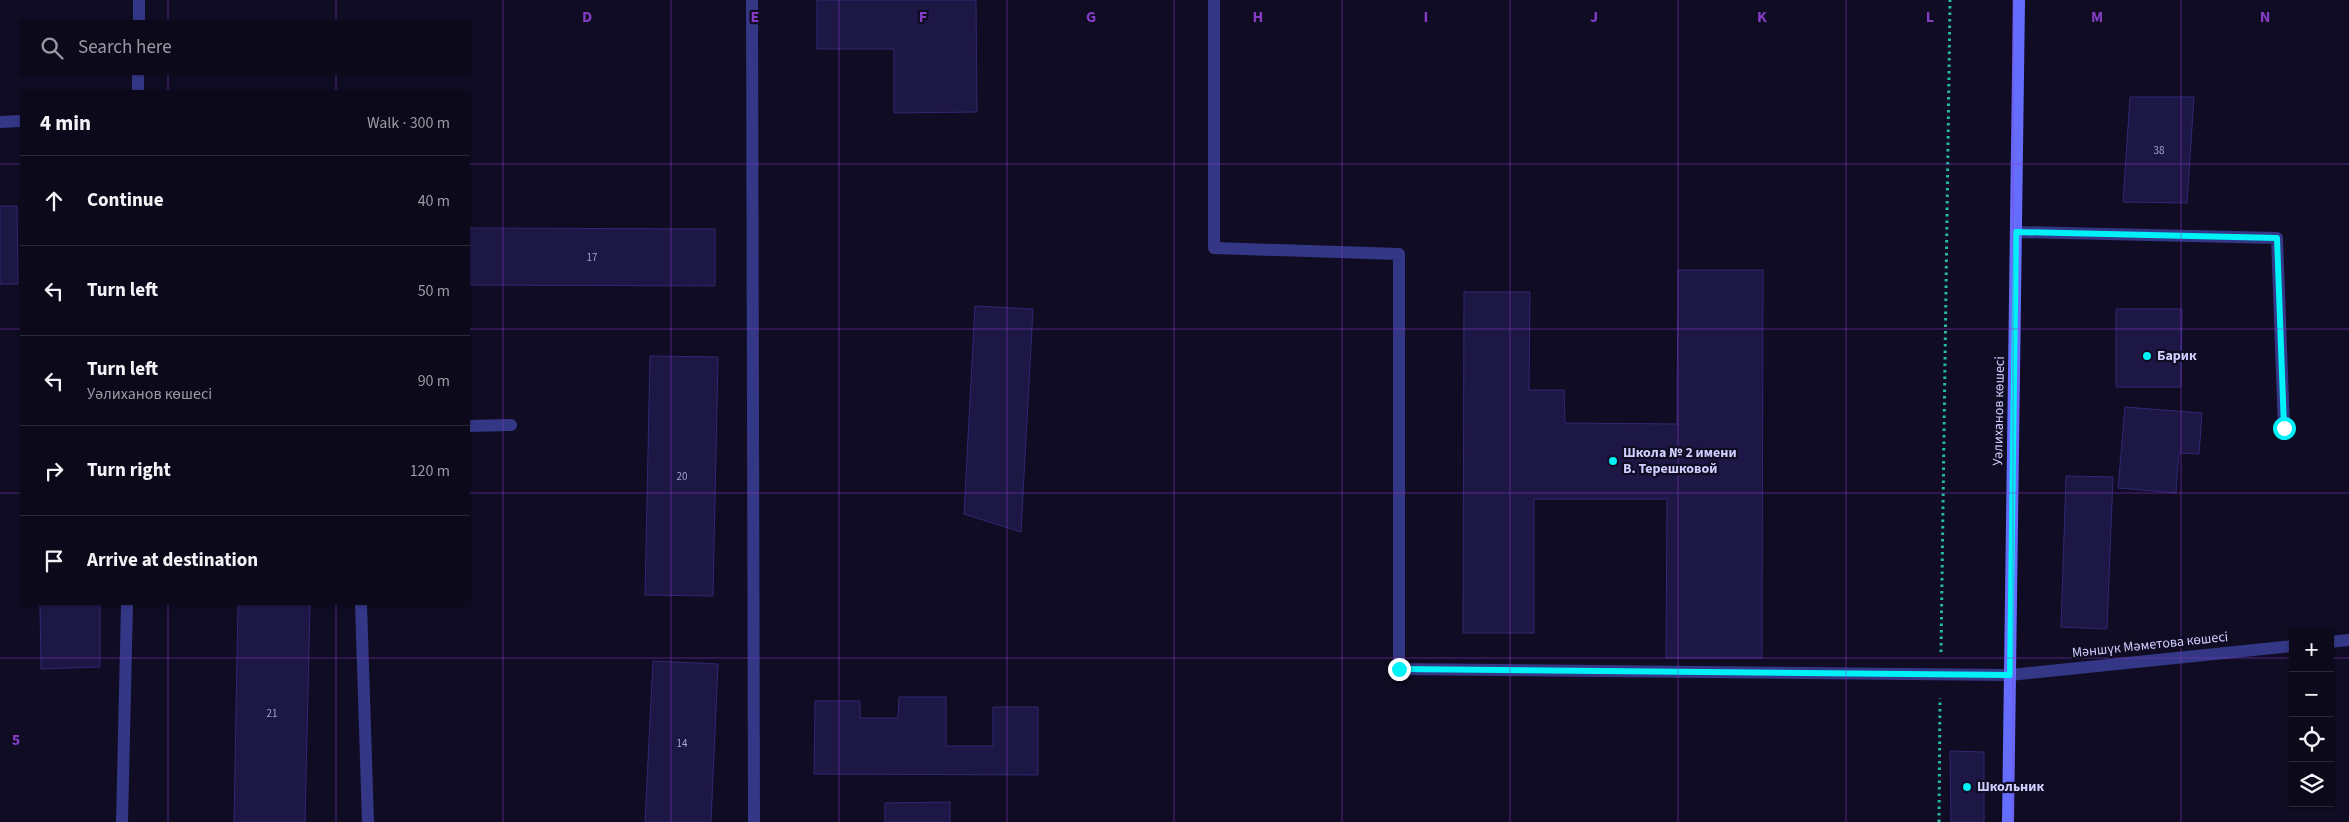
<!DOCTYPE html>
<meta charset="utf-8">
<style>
body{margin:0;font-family:"Source Sans 3",sans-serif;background:#141223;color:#f1f3f6}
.controls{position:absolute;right:15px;bottom:15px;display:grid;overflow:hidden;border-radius:0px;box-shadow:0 1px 4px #0004}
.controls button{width:45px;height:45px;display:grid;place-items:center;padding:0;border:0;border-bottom:1px solid #2b2a39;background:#0b091a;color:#f1f3f6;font:25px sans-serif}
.stop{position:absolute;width:15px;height:15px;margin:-11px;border:4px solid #00f2f9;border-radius:50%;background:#fff}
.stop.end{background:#00f2f9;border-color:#fff;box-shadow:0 1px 5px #0008}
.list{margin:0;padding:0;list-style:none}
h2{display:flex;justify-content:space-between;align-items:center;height:65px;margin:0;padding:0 20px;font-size:21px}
h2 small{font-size:16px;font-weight:400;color:#9a9aa2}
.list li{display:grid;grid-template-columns:32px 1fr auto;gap:15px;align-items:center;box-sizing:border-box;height:90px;padding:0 20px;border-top:1px solid #2b2a39}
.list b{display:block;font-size:19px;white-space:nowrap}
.list p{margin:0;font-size:16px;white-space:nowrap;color:#9a9aa2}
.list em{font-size:16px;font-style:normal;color:#9a9aa2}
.icon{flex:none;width:28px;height:28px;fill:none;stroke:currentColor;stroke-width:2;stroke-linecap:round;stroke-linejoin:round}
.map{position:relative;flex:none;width:2349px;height:822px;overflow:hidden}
.search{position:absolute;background:#0b091a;box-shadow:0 1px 4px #0004;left:20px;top:20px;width:450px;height:55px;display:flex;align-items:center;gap:12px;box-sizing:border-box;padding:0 18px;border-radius:0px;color:#9a9aa2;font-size:19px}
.panel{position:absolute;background:#0b091a;box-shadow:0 1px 4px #0004;left:20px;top:90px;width:450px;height:515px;border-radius:0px}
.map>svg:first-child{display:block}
.building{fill:#1d1745;stroke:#312873}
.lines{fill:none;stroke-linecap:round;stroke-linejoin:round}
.path{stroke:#26bba7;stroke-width:3;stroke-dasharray:2.5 4;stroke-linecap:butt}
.service{stroke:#343785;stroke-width:12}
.minor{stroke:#343785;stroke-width:12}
.secondary{stroke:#656dff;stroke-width:12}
.route{stroke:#00f2f9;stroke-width:6}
.grid{fill:none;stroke:#843cc5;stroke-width:1;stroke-opacity:0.55}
.poi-dot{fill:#00f2f9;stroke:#0f0c23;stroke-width:2}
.labels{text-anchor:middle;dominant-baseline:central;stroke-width:4.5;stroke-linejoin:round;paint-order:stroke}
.number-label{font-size:11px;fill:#a4a0d0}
.poi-label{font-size:14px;font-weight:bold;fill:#d1ceff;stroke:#0f0c23;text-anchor:start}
.street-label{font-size:14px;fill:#d1ceff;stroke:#0f0c23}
.grid-label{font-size:16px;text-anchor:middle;font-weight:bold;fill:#843cc5;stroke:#0f0c23;stroke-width:4.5;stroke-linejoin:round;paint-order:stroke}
</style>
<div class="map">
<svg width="2349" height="822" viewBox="0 0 2349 822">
<rect width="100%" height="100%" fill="#0f0c23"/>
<path class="building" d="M817,0H976L977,112L894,113V49H817Z
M2130,97H2194L2187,203L2123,202Z
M0,206H17L18,284H0Z
M469,228L715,229V286L469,285Z
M1678,270H1763L1762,658H1666L1667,499H1534V633H1463L1464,292H1530L1529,390H1564L1565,423L1677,424Z
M975,306L1033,309L1021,532L964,514Z
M2116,309H2182L2181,387H2116Z
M650,356L718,357L713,596L645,595Z
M2125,407L2202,413L2199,454L2179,453L2176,493L2118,488Z
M2066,476L2113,477L2107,629L2061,627Z
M40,604H100V667L41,669Z
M238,604H310L305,822H234Z
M653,661L718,664L711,822H645Z
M899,697H946V746H993V707H1038V775L814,774L815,701H860V718H898Z
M1950,751L1984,752V822H1951Z
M950,802V822H885V803Z"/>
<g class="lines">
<path class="path" d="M1941,652L1950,0
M1939,822L1940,698"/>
<path class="service" d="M1214,0V248L1399,254V669L2010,675
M0,122L21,121
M2016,232L2277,238L2284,428
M469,426L511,425
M361,604L368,822"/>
<path class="minor" d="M752,0L754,822
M139,21V0
M138,91V74
M2330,642L2349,640
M2010,675L2293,646
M122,822L127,604"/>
<path class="secondary" d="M2008,822L2019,0"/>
</g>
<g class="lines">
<path class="route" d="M1399,669L2010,675L2016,232L2277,238L2284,428"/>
</g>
<path class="grid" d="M168,0V21M336,0V21M503,0V822M671,0V822M839,0V822M1007,0V822M1174,0V822M1342,0V822M1510,0V822M1678,0V822M1846,0V822M2013,0V822M2181,0V822M168,74V91M336,74V91M0,164H21M469,164H2349M0,329H21M469,329H2349M0,493H21M469,493H2349M168,604V822M336,604V822M0,658H2293M2330,658H2349"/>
<g class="poi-dot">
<circle cx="2147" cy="356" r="5"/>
<circle cx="1613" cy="461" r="5"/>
<circle cx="1967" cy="787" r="5"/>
</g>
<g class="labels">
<g class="number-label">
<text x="2159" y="150">38</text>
<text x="592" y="257">17</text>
<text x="682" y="476">20</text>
<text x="272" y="713">21</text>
<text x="682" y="743">14</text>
</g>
<g class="poi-label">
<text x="2157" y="356">Барик</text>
<text x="1623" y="453">Школа № 2 имени<tspan x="1623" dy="16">В. Терешковой</tspan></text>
<text x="1977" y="787">Школьник</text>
</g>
<g class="street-label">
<text transform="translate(1999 411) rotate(-89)">Уәлиханов көшесі</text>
<text transform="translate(2150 645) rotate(-6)">Мәншүк Мәметова көшесі</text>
</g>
</g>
<g class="grid-label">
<text x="587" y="22">D</text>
<text x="755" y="22">E</text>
<text x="923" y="22">F</text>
<text x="1091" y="22">G</text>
<text x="1258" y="22">H</text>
<text x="1426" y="22">I</text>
<text x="1594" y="22">J</text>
<text x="1762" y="22">K</text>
<text x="1930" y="22">L</text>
<text x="2097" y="22">M</text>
<text x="2265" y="22">N</text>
<text x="16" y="745">5</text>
</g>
</svg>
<div class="controls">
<button>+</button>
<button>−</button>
<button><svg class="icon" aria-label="locate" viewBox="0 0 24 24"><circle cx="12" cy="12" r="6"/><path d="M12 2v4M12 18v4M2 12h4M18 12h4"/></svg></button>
<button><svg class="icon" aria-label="layers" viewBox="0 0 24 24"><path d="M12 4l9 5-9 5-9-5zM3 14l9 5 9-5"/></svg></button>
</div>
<div class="stop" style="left:2284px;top:428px"></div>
<div class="stop end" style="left:1399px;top:669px"></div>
<div class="search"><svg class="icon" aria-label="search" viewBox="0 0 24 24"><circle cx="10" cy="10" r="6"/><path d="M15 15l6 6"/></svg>Search here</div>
<section class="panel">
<h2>4 min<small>Walk · 300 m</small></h2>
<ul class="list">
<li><svg class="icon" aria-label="ahead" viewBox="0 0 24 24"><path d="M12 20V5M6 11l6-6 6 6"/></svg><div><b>Continue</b></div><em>40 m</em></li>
<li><svg class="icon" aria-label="left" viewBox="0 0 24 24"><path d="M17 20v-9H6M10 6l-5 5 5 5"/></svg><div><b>Turn left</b></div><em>50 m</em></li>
<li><svg class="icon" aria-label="left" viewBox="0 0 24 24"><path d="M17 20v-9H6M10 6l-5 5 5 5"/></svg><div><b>Turn left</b><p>Уәлиханов көшесі</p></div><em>90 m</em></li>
<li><svg class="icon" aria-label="right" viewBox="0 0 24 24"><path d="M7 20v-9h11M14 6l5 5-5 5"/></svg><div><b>Turn right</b></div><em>120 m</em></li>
<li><svg class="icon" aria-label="arrive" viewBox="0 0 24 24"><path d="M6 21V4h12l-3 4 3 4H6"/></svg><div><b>Arrive at destination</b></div></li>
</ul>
</section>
</div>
